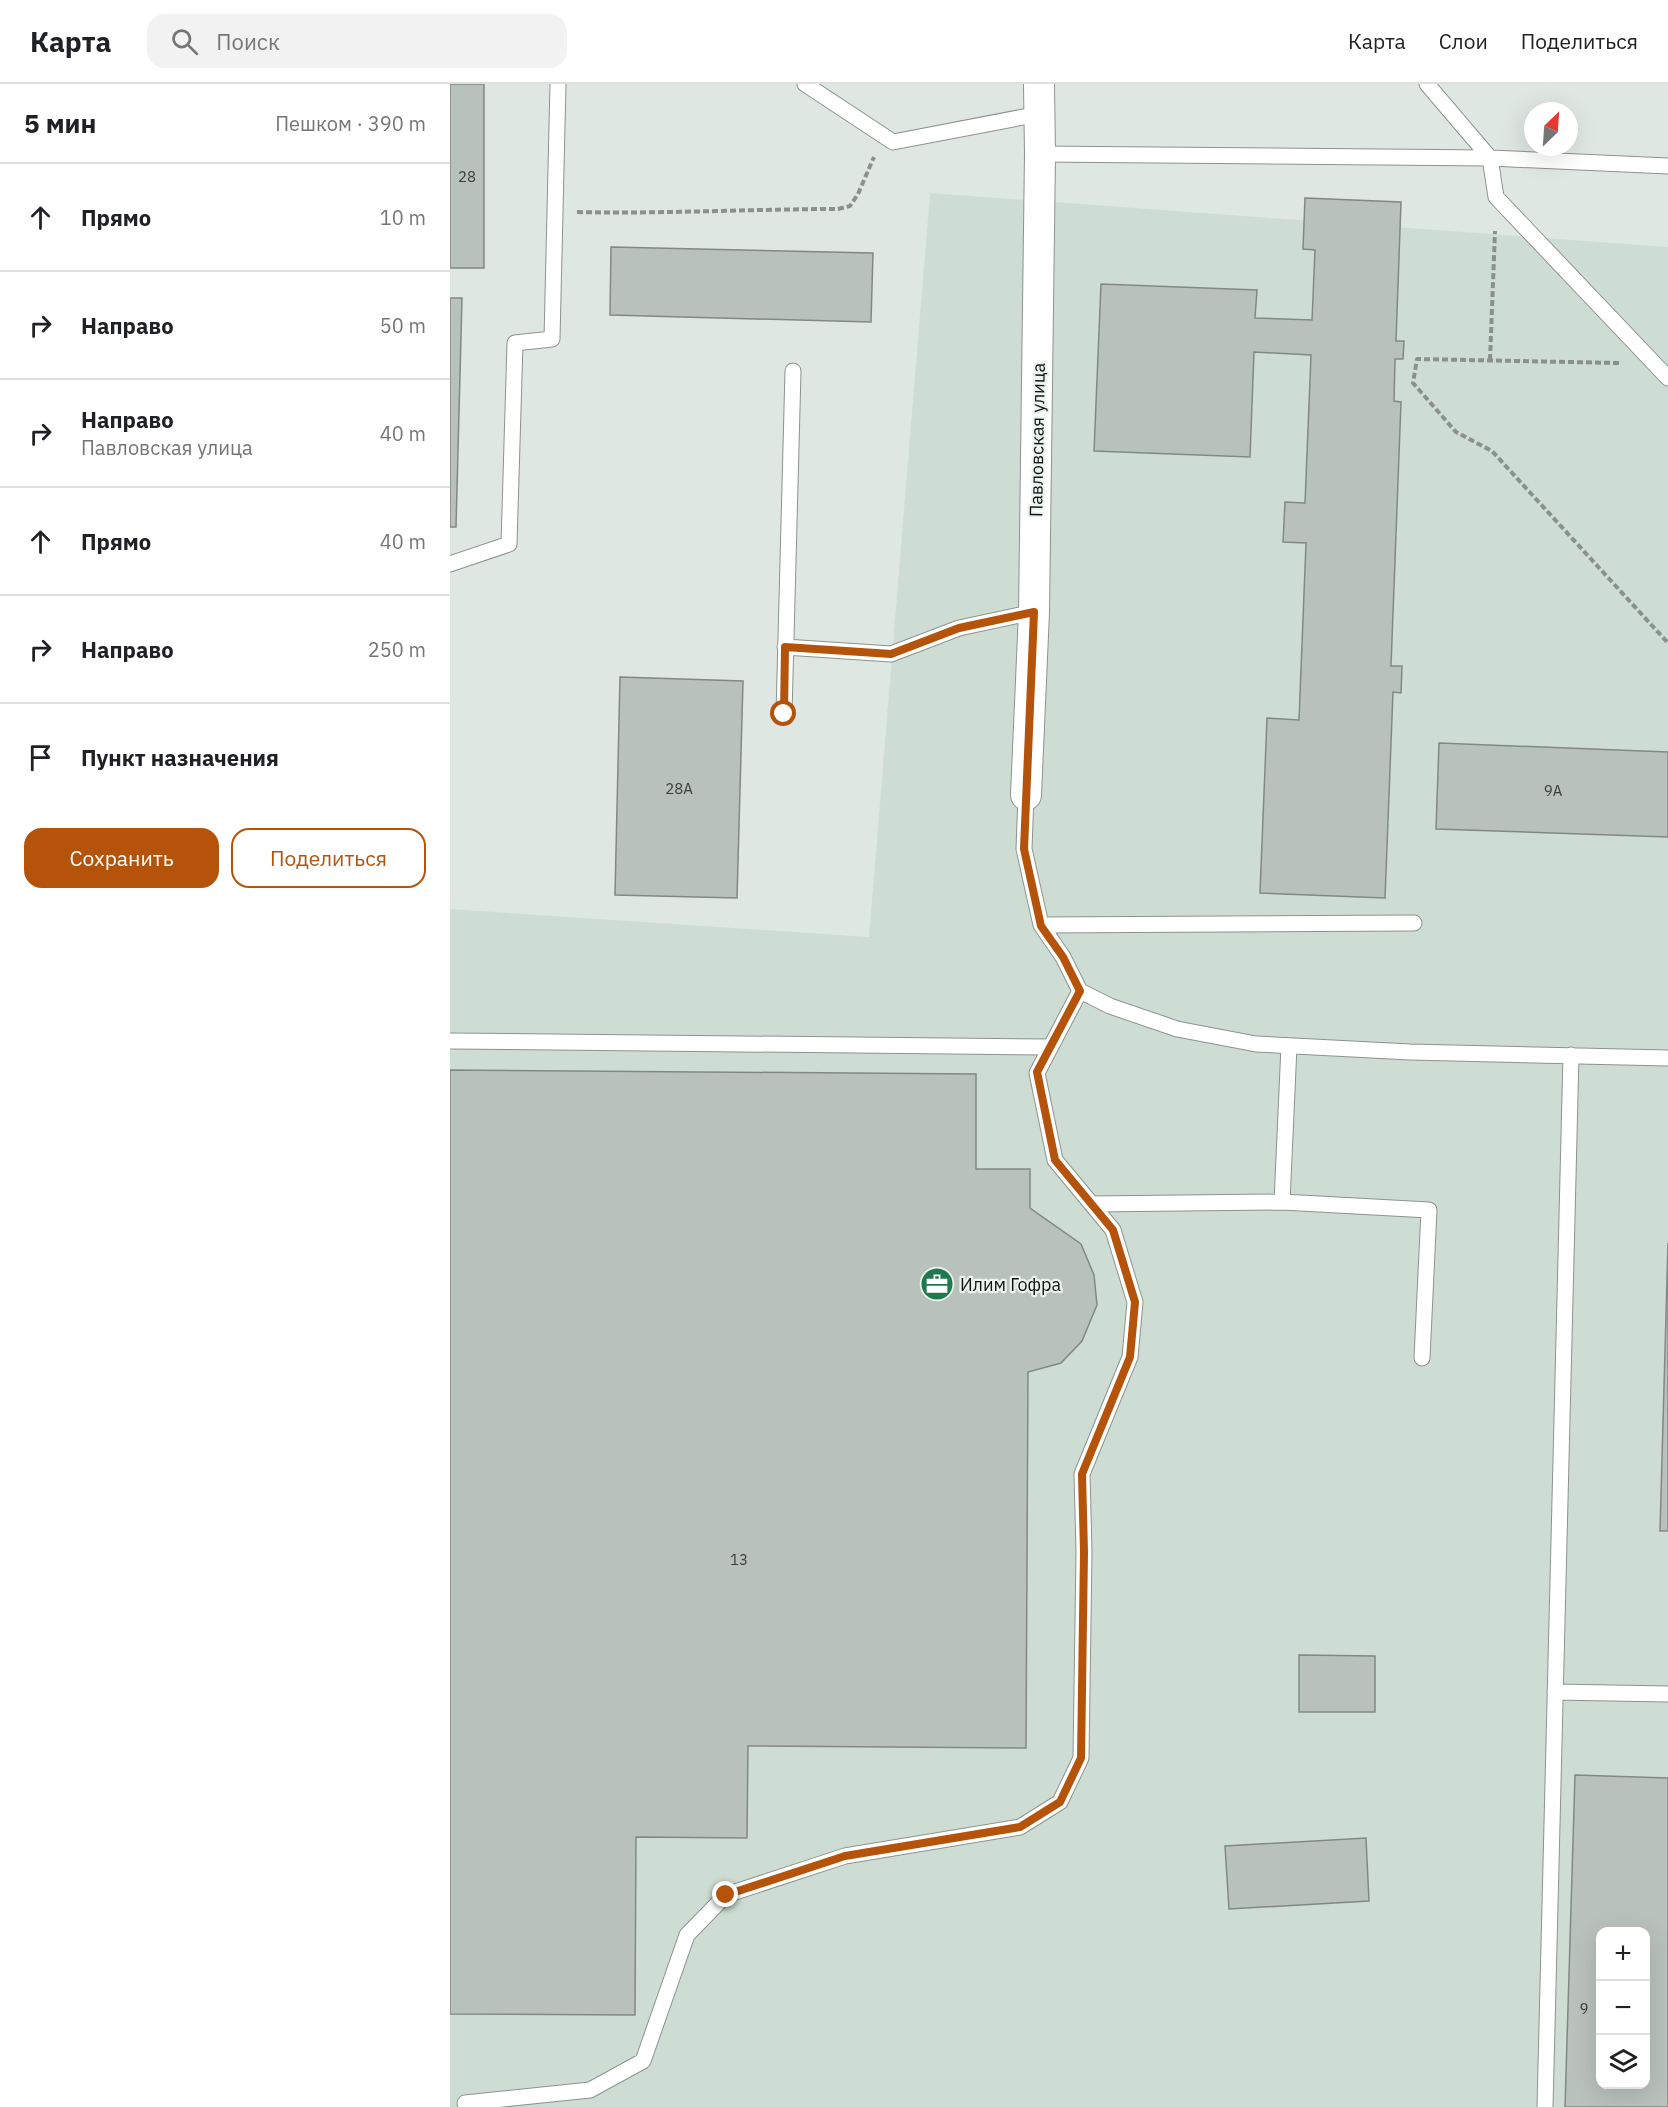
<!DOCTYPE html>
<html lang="ru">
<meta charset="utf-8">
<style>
body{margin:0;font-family:"IBM Plex Sans",sans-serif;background:#f2f2f2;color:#202124}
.controls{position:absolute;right:18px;bottom:18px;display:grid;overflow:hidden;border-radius:12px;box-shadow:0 6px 24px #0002}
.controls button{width:54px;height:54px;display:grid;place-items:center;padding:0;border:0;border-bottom:2px solid #e0e0e0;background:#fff;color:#202124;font:30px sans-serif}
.compass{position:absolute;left:1074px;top:18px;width:54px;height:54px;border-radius:50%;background:#fff;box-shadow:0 6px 24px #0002;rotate:25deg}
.stop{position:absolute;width:18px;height:18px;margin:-14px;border:4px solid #b45309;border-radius:50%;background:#fff}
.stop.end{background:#b45309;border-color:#fff;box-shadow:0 2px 6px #0008}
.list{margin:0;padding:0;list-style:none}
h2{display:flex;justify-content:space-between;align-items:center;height:78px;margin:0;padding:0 24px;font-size:26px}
h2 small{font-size:20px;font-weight:400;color:#757577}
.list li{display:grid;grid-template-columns:39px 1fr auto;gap:18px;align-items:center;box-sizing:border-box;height:108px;padding:0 24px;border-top:2px solid #e0e0e0}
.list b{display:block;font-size:22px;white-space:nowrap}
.list p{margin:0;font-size:20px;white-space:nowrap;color:#757577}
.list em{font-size:20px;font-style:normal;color:#757577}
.actions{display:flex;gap:12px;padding:18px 24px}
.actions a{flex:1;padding:14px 0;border:2px solid #b45309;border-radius:18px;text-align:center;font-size:21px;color:#b45309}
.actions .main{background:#b45309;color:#fff}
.icon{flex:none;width:33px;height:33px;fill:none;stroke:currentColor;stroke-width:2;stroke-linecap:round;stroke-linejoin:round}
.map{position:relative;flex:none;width:1218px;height:2023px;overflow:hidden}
header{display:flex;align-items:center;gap:36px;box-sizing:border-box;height:84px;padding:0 30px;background:#fff;border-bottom:2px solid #e0e0e0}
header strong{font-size:28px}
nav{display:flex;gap:33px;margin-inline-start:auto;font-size:21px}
.search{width:420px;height:54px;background:#f2f2f2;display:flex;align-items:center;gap:15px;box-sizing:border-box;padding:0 21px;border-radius:18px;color:#757577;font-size:22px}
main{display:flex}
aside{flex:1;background:#fff}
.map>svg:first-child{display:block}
.built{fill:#ceddd3;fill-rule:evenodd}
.building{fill:#b9c1bc;stroke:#828985;stroke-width:1.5;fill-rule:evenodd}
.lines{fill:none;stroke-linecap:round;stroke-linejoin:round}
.service-casing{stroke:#8c938e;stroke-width:17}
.minor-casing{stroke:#8c938e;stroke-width:32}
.path{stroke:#8b908d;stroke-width:4;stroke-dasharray:6 3;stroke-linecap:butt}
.service{stroke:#fff;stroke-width:15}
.minor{stroke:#fff;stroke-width:30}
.route{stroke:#b45309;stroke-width:8}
.labels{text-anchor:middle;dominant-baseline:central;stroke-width:4.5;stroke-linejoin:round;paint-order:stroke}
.number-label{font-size:15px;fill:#3b3e3c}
.street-label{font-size:18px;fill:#111312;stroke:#ecf4ef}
.poi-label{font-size:18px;fill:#111312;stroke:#ecf4ef;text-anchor:start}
</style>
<header>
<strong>Карта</strong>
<div class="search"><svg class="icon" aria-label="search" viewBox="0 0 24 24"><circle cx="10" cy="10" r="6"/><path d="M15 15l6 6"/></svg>Поиск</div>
<nav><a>Карта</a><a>Слои</a><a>Поделиться</a></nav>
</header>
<main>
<aside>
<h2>5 мин<small>Пешком · 390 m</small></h2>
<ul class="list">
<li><svg class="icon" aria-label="ahead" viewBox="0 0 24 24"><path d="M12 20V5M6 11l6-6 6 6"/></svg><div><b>Прямо</b></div><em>10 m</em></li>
<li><svg class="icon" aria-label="right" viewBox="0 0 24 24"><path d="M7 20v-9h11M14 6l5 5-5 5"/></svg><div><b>Направо</b></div><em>50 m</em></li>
<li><svg class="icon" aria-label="right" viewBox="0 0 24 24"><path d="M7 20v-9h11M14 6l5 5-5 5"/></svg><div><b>Направо</b><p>Павловская улица</p></div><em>40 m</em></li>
<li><svg class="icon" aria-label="ahead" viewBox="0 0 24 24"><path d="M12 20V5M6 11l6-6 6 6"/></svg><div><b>Прямо</b></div><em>40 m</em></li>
<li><svg class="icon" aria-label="right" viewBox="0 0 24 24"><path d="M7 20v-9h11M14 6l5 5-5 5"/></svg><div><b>Направо</b></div><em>250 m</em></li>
<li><svg class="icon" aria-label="arrive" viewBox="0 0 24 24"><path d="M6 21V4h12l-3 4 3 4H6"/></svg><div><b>Пункт назначения</b></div></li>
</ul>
<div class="actions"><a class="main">Сохранить</a><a>Поделиться</a></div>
</aside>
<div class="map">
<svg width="1218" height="2023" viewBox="0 0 1218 2023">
<rect width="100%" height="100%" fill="#dfe7e2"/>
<path class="built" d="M480,109L1218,163V2023H0V825L419,853ZM1150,1848H1196V2000H1150Z"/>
<path class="building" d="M0,0H34V184H0Z
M855,114L951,118L946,257H954L953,275H945L944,317L951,318L941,582H952L951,609L943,608L935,814L810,809L817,634L849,636L856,459L833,458L835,418L855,419L861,271L804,268L800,373L644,367L651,200L807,206L805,234L862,236L865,166L853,165Z
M161,163L423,169L421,238L160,231Z
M0,214H12L6,443H0Z
M170,593L293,597L287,814L165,811Z
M989,659L1218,668V753L986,745Z
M0,986L526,990V1085H580V1124L631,1160L644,1191L647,1221L632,1257L611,1279L578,1288L576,1664L298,1662L297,1754L186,1753L185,1931L0,1930Z
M1218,1159V1447H1210Z
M849,1571L925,1572V1628H849Z
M1125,1691L1218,1694V2023H1115ZM1150,1848H1196V2000H1150Z
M916,1754L919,1817L779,1825L775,1762Z"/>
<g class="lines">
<defs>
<path id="service" d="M355,0L443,58L589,30
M977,0L1040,74L1046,113L1218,294
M590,70L1040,74L1218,82
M0,480L59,460L65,259L102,255L108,0
M335,563L441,570L509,544L584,528
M334,630L343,287
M576,711L574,765L591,841L613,873L630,907L660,922L727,945L806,960L960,968L1218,974
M591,841L964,839
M0,957L600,963
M832,1118L979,1126L972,1274
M642,1120L832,1118L839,962
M1105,1608L1218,1610
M15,2019L140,2006L193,1977L237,1851L276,1811L395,1772L570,1743L610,1718L631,1674L634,1468L632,1390L680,1273L685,1218L663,1146L605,1076L587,989L630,907
M1095,2023L1121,971"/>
<path id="minor" d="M576,711L584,528L590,70L589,0"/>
</defs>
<use href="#service" class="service-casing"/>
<use href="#minor" class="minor-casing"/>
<path class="path" d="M127,128C214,130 301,125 388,125L400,122L408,110L424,73
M1040,276L1045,147
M1169,279L967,275L963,299L1006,348L1042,367L1218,559"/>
<use href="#service" class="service"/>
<use href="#minor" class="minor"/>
</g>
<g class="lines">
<path class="route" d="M276,1811L395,1772L570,1743L610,1718L631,1674L634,1468L632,1390L680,1273L685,1218L663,1146L605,1076L587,988L630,907L613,873L591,842L574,765L584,528L509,544L441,570L335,563L334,630"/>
</g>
<defs>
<symbol id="office-disc" viewBox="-11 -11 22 22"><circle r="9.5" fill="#1e794e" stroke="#ecf4ef"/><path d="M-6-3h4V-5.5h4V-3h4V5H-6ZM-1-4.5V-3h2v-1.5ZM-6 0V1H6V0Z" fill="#fff"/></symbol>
</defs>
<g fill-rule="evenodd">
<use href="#office-disc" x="468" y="1181" width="38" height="38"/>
</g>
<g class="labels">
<g class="number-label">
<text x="17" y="92">28</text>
<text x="229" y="704">28А</text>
<text x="1103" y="706">9А</text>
<text x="289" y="1475">13</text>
<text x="1134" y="1924">9</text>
</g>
<g class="street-label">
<text transform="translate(587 356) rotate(-89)">Павловская улица</text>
</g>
<g class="poi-label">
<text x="510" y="1200">Илим Гофра</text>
</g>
</g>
</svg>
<div class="controls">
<button>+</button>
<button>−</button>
<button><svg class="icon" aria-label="layers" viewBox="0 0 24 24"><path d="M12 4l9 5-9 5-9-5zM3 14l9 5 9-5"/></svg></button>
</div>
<svg class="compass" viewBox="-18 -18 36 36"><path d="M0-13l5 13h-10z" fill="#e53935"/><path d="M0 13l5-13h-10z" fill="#757577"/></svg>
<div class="stop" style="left:334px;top:630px"></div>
<div class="stop end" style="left:276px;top:1811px"></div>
</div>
</main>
